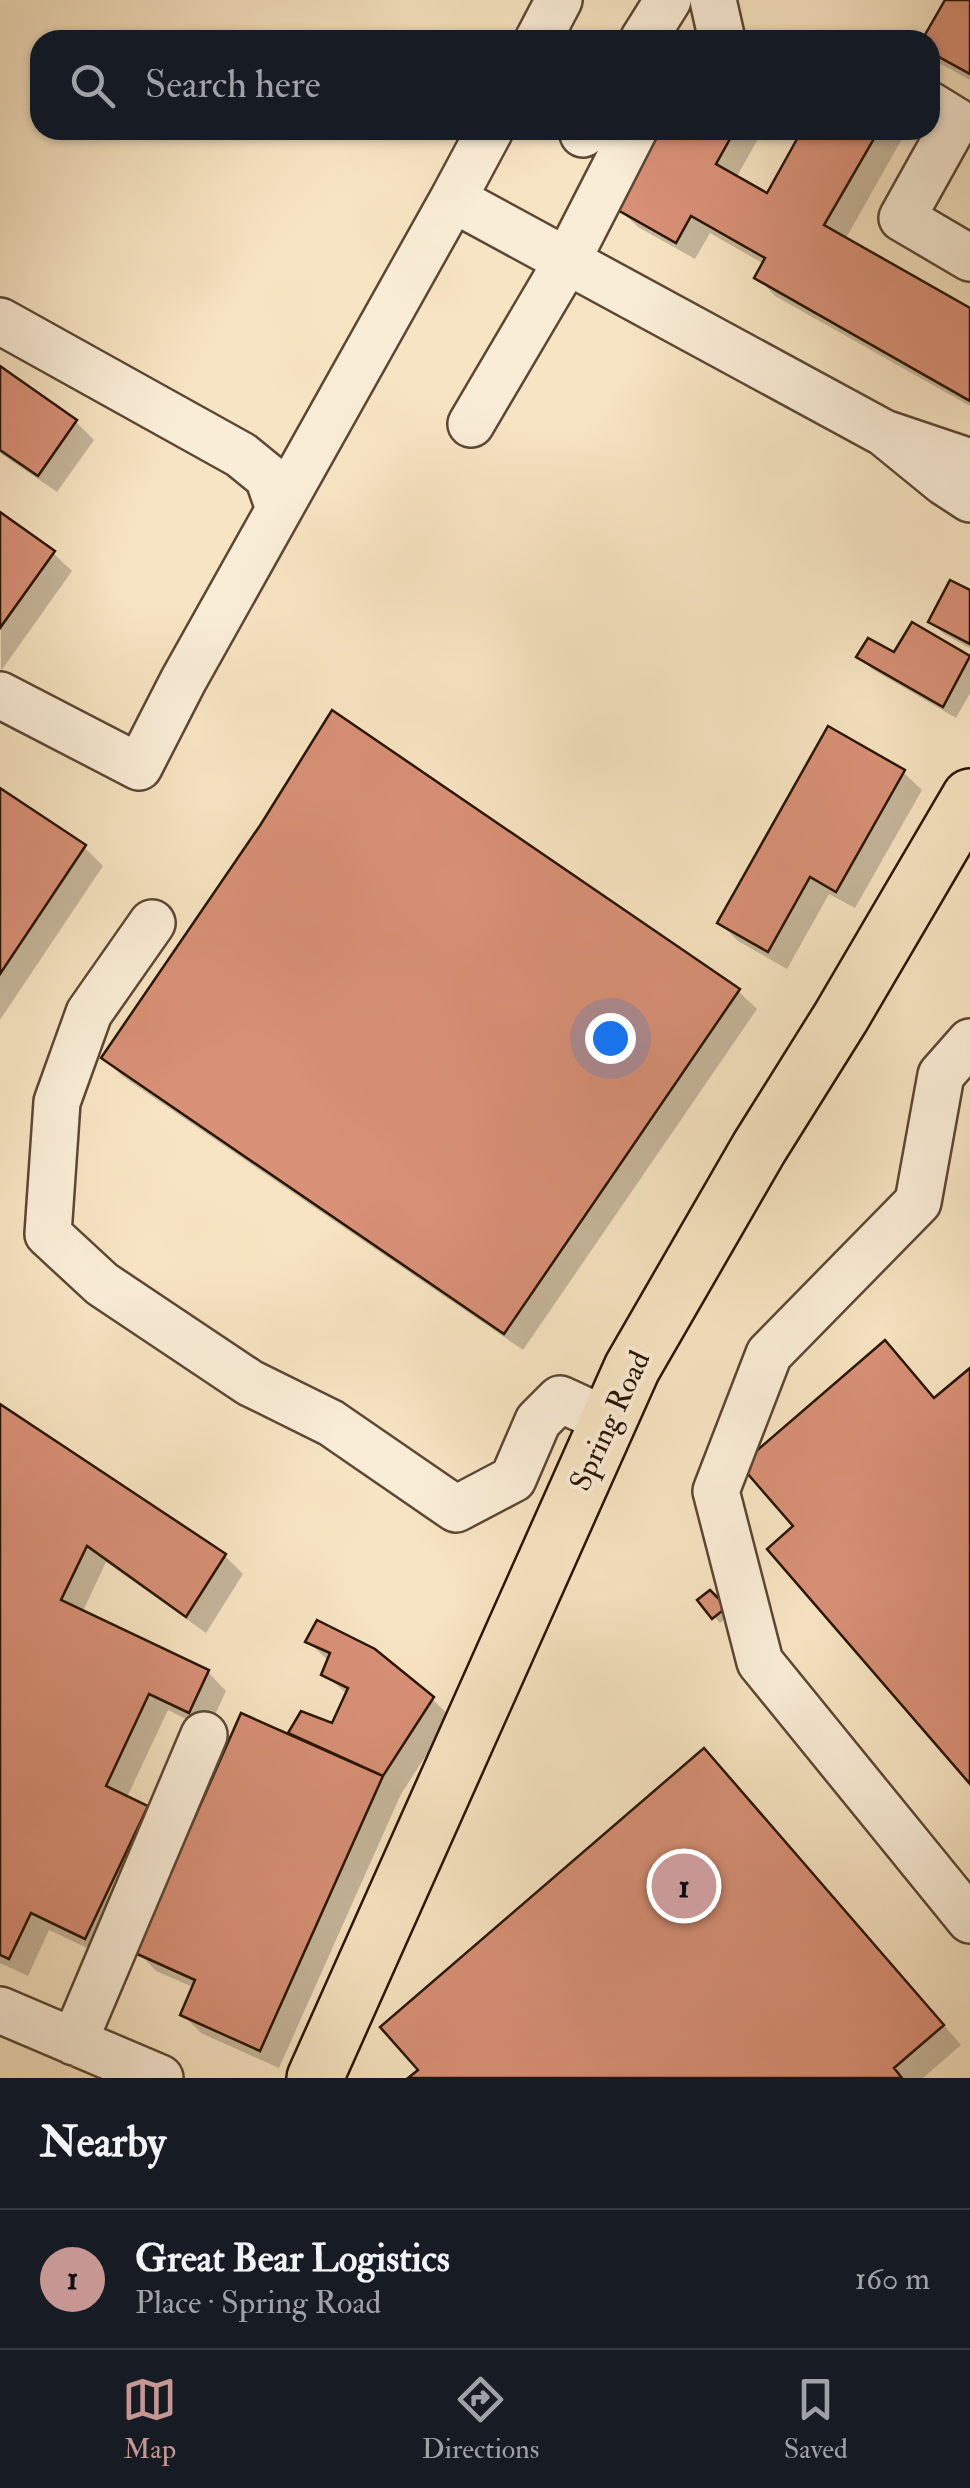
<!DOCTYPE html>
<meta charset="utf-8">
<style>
body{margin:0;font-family:"IM FELL Double Pica",serif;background:#242831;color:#f1f3f6}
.you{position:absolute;left:610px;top:1038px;width:35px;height:35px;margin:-25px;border:8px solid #fff;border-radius:50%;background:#1a73e8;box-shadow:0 0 0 15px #1a73e833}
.badge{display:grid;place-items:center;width:65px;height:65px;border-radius:50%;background:#c59692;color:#111;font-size:32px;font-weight:700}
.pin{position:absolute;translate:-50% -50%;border:5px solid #fff;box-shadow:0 2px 10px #0006}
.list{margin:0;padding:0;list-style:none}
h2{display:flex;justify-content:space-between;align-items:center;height:130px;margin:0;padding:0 40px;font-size:42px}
h2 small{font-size:32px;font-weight:400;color:#9ea1a6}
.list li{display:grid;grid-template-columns:65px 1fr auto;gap:30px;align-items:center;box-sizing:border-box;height:140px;padding:0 40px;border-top:2px solid #363941}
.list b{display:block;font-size:38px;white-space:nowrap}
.list p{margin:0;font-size:32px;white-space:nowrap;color:#9ea1a6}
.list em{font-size:32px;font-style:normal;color:#9ea1a6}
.icon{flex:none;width:55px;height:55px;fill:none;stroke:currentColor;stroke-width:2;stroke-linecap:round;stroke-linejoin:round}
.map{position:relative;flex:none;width:970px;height:2078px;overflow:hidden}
.search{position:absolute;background:#171b24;box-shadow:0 2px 8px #0004;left:30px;right:30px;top:30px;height:110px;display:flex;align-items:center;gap:25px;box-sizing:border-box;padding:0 35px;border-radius:30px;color:#9ea1a6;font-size:38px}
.sheet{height:270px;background:#171b24}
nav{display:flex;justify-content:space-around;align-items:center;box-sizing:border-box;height:140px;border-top:2px solid #363941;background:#171b24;font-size:28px;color:#9ea1a6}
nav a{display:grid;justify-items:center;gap:5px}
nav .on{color:#c59692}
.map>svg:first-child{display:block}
.shadow{fill:#0003}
.building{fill:#d89076;stroke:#281303;stroke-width:2.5}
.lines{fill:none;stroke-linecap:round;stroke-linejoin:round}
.minor-casing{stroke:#5c4733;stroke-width:50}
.major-casing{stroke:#281303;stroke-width:60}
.minor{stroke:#faedd7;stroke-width:45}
.major{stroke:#f7e4c2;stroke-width:55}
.labels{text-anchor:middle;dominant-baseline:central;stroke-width:8;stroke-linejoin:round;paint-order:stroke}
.street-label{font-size:30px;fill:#281303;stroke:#faedd7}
</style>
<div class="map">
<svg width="970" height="2078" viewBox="0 0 970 2078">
<rect width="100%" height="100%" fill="#f7e4c2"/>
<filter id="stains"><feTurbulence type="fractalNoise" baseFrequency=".002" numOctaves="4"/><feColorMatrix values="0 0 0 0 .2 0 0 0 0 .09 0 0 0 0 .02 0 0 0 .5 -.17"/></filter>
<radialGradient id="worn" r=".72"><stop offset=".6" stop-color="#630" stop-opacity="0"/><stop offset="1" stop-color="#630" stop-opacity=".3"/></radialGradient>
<path class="shadow" d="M947,0H970V80L941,64L930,53V40H925Z
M664,130H763L736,178L768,196L805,130H907L845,240L970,311V406L775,296L757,277L764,264L710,233L695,259L638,227L619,209Z
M0,369L76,422L94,440L57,492L0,453Z
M0,515L53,553L72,571L1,671Z
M970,593V648L944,634L931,622Z
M912,626L970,659V693L956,718L872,669L860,657L895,656Z
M903,772L922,790L855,908L829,894L787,969L738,941L720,923Z
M0,791L84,847L103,866L0,1020Z
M738,991L757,1009L523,1350L122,1076L104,1058Z
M0,1407L225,1556L243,1574L206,1633L106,1562L82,1613L208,1672L226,1691L208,1730L168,1710L127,1797L147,1808L165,1827L104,1956L49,1930L28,1976L0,1963Z
M710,1593L730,1614L720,1623L700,1601Z
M308,1642L432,1699L451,1717L401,1794L279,2068L201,2033L183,2015L195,1988L156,1971L138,1952L289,1736L302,1714L334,1726L348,1695L324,1674L329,1661Z
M722,1769L961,2045L923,2078H412Z"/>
<path class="building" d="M945,0H970V74L930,52V40H922Z
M661,130H735L716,164L767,193L802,130H879L824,225L970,308V401L754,278L765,258L691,216L676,243L616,209Z
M0,366L77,420L38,476L0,450Z
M0,512L55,551L0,628Z
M950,580L970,590V644L928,622Z
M912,622L970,656L943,707L856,657L868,638L894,652Z
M332,710L740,989L504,1334L101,1058L261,824Z
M828,726L905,770L836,892L810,877L768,952L717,923Z
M0,788L86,845L0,974Z
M885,1340L934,1398L970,1368V1784L767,1549L793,1526L740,1465Z
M0,1404L226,1554L186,1617L87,1546L61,1600L209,1670L189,1713L149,1694L106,1786L148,1806L85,1939L31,1913L9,1959L0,1955Z
M710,1590L727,1607L712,1619L697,1600Z
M317,1620L375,1649L434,1697L383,1776L288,1733L301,1711L332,1723L348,1688L321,1675L330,1653L305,1642Z
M241,1713L383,1776L260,2051L180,2015L195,1980L135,1953Z
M704,1748L944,2025L894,2068L902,2078H408L418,2070L380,2027Z"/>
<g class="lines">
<defs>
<path id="minor" d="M713,0L722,40
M538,40L559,0
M643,40L668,0
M930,105L956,121L902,218L970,258
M490,130L453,199L884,433
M583,134L586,130
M0,321L241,455L268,477L279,509
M471,424L567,261L634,130
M970,462L884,433L944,482L970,499
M0,695L139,767L183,681L453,199
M152,923L89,1013L57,1102L48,1234L102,1284L250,1383L331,1423L456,1509L513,1479L538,1421L560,1399L608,1421
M970,1042L941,1075L918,1202L769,1354L716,1491L760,1662L970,1920
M0,2010L160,2078
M74,2042L204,1735"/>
<path id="major" d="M315,2078L632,1368L759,1148L841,1017L970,797"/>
</defs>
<use href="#minor" class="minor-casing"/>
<use href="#major" class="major-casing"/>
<use href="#minor" class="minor"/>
<use href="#major" class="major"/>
</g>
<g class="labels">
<g class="street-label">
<text transform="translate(610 1421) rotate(-65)">Spring Road</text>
</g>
</g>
<rect width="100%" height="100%" filter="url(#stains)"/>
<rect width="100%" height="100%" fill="url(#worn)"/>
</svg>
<div class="you"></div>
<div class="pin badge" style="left:684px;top:1886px">1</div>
<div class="search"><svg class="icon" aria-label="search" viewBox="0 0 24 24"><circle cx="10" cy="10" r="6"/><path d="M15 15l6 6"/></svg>Search here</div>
</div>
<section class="sheet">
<h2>Nearby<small></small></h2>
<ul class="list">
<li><span class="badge">1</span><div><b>Great Bear Logistics</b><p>Place · Spring Road</p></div><em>160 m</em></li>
</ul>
</section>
<nav>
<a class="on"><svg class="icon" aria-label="map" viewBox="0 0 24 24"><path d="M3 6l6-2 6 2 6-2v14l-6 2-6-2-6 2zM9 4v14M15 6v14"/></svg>Map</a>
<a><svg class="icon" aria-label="directions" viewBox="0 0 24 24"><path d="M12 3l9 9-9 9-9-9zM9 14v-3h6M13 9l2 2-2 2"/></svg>Directions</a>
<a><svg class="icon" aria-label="saved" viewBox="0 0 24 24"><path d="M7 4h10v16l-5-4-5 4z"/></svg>Saved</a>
</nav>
